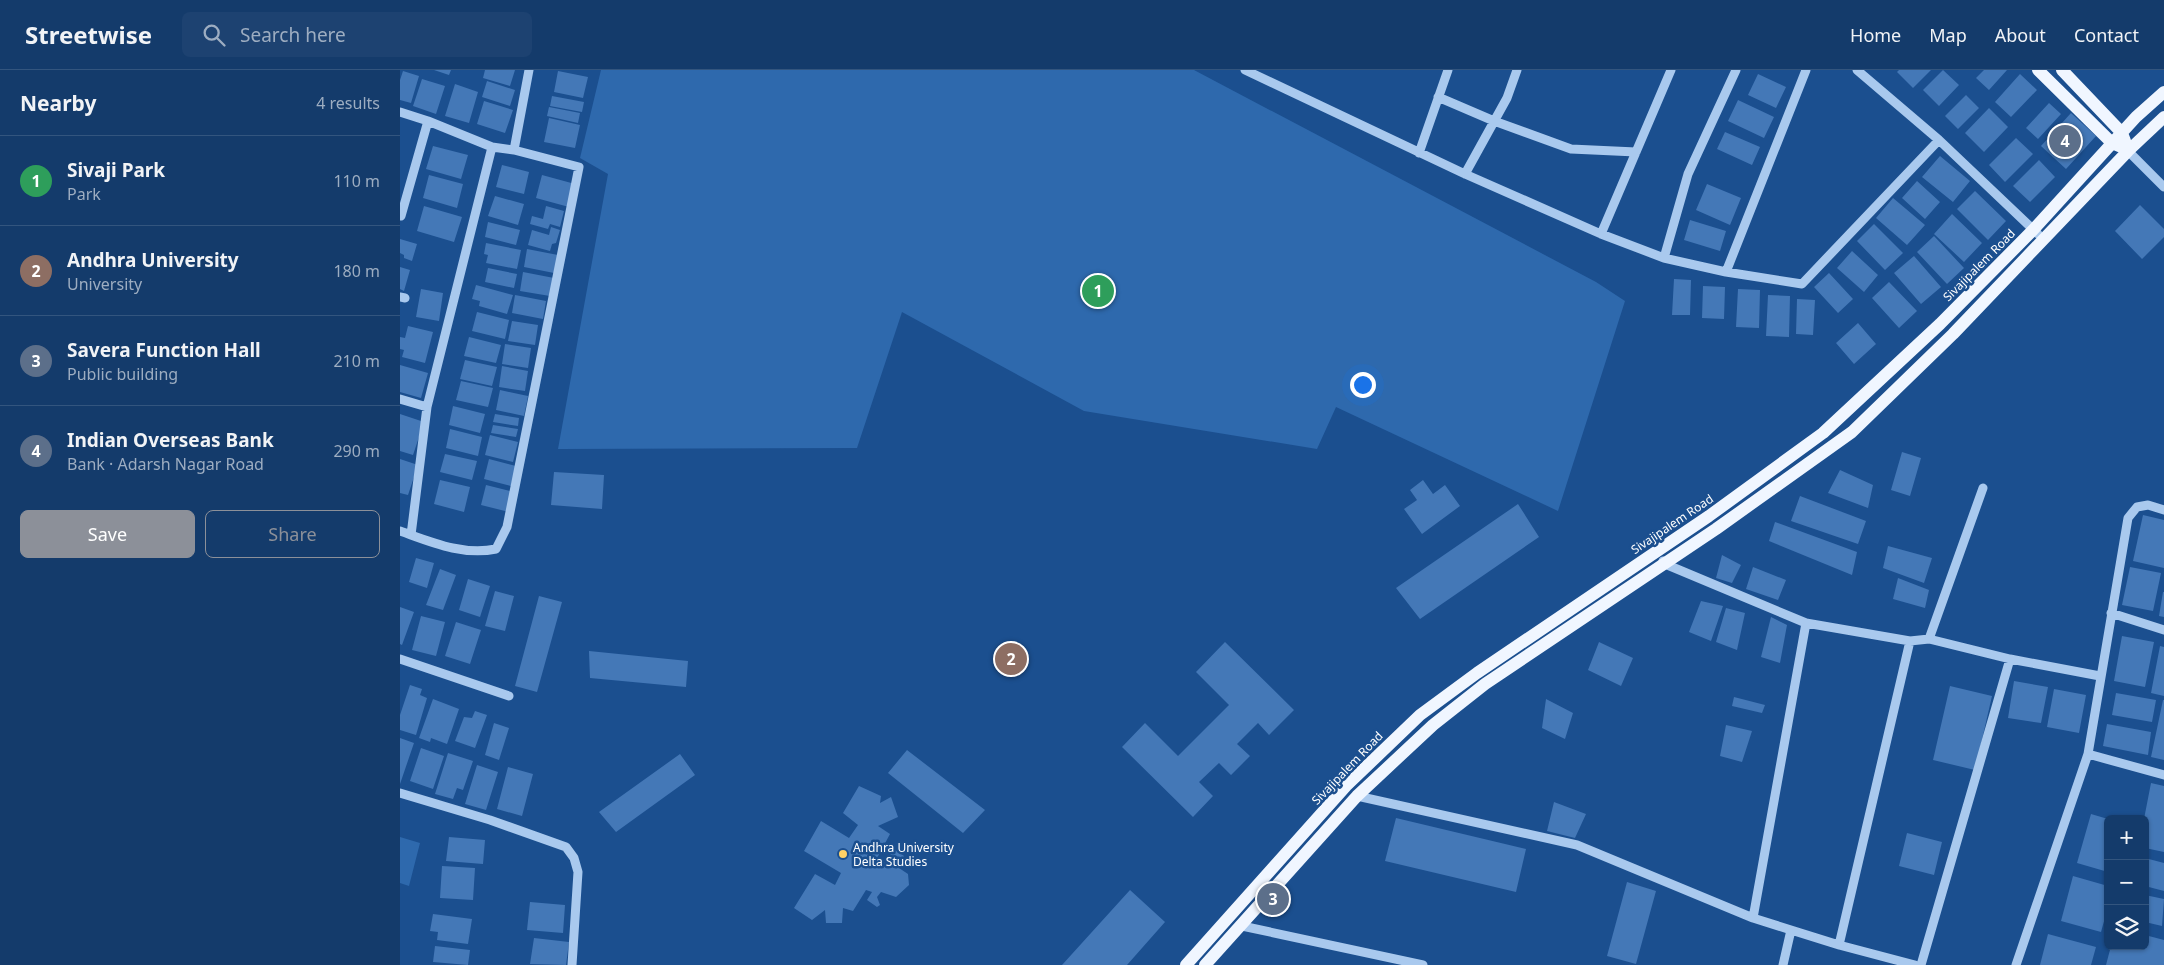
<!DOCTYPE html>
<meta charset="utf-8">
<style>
body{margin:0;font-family:"Noto Sans",sans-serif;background:#1d4271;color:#f1f3f6}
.controls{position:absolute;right:15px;bottom:15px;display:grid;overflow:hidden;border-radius:8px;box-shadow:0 1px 4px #0004}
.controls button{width:45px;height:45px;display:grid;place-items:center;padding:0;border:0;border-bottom:1px solid #33557e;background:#143b6b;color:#f1f3f6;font:25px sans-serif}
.you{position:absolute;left:962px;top:314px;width:18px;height:18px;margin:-12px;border:4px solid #fff;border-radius:50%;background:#1a73e8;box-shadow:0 0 0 8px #1a73e833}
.badge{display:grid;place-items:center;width:32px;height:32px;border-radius:50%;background:#8c9099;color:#fff;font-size:16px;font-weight:700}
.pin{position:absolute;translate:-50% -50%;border:2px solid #fff;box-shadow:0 1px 5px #0006}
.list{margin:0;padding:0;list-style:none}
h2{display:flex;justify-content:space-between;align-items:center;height:65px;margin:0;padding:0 20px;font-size:21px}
h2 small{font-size:16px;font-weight:400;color:#9dadc1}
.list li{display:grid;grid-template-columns:32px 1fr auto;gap:15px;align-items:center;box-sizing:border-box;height:90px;padding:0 20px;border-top:1px solid #33557e}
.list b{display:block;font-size:19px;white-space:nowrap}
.list p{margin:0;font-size:16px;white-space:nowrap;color:#9dadc1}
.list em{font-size:16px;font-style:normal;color:#9dadc1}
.actions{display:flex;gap:10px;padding:15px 20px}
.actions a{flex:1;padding:11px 0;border:1px solid #8c9099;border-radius:8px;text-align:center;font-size:18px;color:#8c9099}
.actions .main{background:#8c9099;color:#fff}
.icon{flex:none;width:28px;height:28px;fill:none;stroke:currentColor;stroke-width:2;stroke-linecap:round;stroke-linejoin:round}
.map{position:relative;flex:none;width:1764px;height:895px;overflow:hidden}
header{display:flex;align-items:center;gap:30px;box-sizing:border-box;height:70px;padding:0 25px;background:#143b6b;border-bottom:1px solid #33557e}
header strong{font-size:24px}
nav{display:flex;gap:28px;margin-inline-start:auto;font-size:18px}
.search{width:350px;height:45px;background:#1d4271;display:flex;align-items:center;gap:12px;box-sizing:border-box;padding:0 18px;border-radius:8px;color:#9dadc1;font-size:19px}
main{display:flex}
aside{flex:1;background:#143b6b}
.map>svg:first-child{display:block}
.green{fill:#2e69ad}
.building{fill:#4478b7}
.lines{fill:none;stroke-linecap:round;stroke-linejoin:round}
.minor{stroke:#a9c9ee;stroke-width:9}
.major{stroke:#f0f6ff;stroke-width:12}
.poi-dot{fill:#ffd166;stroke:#1b4f8f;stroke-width:2}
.labels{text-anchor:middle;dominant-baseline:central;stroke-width:5;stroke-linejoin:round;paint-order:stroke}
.street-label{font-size:12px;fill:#fff;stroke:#1b4f8f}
.poi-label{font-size:12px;fill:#fff;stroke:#1b4f8f;text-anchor:start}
</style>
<header>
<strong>Streetwise</strong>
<div class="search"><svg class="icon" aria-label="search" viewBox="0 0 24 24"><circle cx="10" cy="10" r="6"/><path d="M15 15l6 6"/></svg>Search here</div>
<nav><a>Home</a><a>Map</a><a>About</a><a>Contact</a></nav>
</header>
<main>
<aside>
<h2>Nearby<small>4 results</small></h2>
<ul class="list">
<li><span class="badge" style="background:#2e9e5b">1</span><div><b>Sivaji Park</b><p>Park</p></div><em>110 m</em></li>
<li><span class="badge" style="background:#8d6e63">2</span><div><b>Andhra University</b><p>University</p></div><em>180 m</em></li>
<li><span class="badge" style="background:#5c6f8a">3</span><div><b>Savera Function Hall</b><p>Public building</p></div><em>210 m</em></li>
<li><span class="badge" style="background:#5c6f8a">4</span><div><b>Indian Overseas Bank</b><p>Bank · Adarsh Nagar Road</p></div><em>290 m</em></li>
</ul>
<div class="actions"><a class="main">Save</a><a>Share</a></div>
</aside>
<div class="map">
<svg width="1764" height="895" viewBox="0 0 1764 895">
<rect width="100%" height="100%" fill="#1b4f8f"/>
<path class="green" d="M201,0H794L1196,212L1225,231L1158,441L936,337L917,379L684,341L502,242L457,378L158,379L208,104L180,88Z
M0,767L20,773L9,816L0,813Z"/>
<path class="building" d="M34,0H51L49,5Z
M85,0H115L110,16L83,8Z
M1499,0H1531L1513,18L1497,2Z
M1543,0L1559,15L1539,36L1523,20Z
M1584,0H1607L1589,20L1576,8Z
M3,1L19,6L11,33L0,30V10Z
M158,1L188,7L183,28L154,22Z
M1358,4L1386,17L1376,38L1348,25Z
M1620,4L1637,20L1611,47L1595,32Z
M22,9L45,16L36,44L13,36Z
M87,11L115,20L110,36L82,27Z
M55,14L78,22L69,53L45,46Z
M1566,25L1579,38L1558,59L1545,46Z
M152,26L184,32L182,42L150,36Z
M1338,30L1374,47L1364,68L1328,51Z
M84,31L113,40L105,63L77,54Z
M1649,33L1661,44L1638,69L1626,58Z
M149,37L180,43L178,53L147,46Z
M1589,38L1608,57L1584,82L1565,63Z
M1671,43L1696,66L1666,99L1641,76Z
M149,48L180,55L175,78L144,72Z
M1325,62L1360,77L1352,95L1317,79Z
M1616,68L1633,84L1605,112L1589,95Z
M33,76L68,85L61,109L26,99Z
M1540,86L1570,111L1553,132L1522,107Z
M1639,90L1655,107L1630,132L1613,116Z
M102,95L129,102L124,124L96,117Z
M29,105L63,114L57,138L23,128Z
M142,105L175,114L169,137L136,128Z
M1517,111L1540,132L1525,149L1502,128Z
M1307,114L1341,128L1330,155L1296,140Z
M1575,121L1606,151L1588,170L1557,139Z
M95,126L124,134L118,155L88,146Z
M1493,128L1525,155L1507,175L1476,148Z
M1740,135L1764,159V167L1742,189L1715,161Z
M24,136L62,147L54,172L17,161Z
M146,136L164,141L160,157L150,154L148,159L130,154L132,146L143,149Z
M1552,144L1582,173L1564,192L1534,164Z
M1290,150L1326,161L1320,181L1284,170Z
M88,152L120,160L116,175L85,167Z
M1474,154L1503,183L1485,200L1457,171Z
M151,157L160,160L156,173L152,174L150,181L128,175L132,160L149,165Z
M1534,166L1564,198L1547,214L1517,182Z
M0,169L17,174L12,191L4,188V185L0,183Z
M86,173L121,180L117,199L86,193L88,185L84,184Z
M127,179L158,185L154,203L124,197Z
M1452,181L1478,205L1464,222L1437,198Z
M1514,186L1541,217L1521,234L1494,203Z
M0,197L10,200L4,221L0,219Z
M88,198L117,204L114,218L85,212Z
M123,202L154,208L150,226L120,221Z
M1429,203L1453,229L1438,243L1414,217Z
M1274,209L1291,210L1290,245H1272Z
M1489,212L1517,241L1499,258L1472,228Z
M76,215L113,225L107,244L79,236L80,231L72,229Z
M1303,216L1325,217L1324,249L1302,248Z
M21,219L43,223L39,251L16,247Z
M1338,219L1360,220L1359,258L1336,257Z
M115,225L146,231L143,249L112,243Z
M1368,225L1390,226L1389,267L1366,266Z
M1397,229L1415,230L1413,265L1396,264Z
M77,242L109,250L105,269L72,261Z
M112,251L138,255L135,275L108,271Z
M1458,253L1476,274L1454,294L1436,273Z
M8,256L33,262L25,293L2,287L4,280L0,279V267L5,268Z
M69,267L101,275L96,293L64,286Z
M105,274L131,278L128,298L102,294Z
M65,290L97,297L92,316L60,309Z
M0,295L28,303L21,328L0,322Z
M102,296L128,301L125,321L99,317Z
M61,311L93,318L88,337L56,330Z
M100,320L128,326L124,346L96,340Z
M53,336L85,344L80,363L49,355Z
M0,344L24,352L13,385L0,381Z
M95,344L119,348L118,356L93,352Z
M93,355L118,359L116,367L91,363Z
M50,359L82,367L78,386L46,378Z
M90,365L118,372L113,392L85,385Z
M1502,382L1521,388L1510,426L1491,420Z
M45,384L77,391L72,410L40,402Z
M0,389L18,395L8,425L0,423Z
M89,389L116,396L111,416L84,409Z
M1440,400L1473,415L1468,438L1428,423Z
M154,402L204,405L202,439L151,435Z
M40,410L70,417L64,442L34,434Z
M1023,410L1033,424L1045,415L1060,436L1022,464L1004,439L1017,430L1010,420Z
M86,415L114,422L109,442L81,435Z
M1400,426L1466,451L1458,474L1391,451Z
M1118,434L1139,467L1020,549L996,518Z
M1743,445L1764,450V498L1733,491Z
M1375,452L1457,482L1452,505L1369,471Z
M1488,476L1532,488L1524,513L1483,498Z
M1322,485L1341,495L1332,513L1316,508Z
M16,488L34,493L27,518L9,512Z
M1353,497L1386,510L1378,530L1346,519Z
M1730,497L1761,503L1753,541L1722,535Z
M40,499L56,505L43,540L26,535Z
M1498,508L1529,520L1525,538L1493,529Z
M68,509L90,516L80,547L59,540Z
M95,521L114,526L105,561L85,556Z
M1763,522H1764V547L1759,546Z
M139,526L162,532L137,622L115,616Z
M1301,531L1323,536L1311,571L1289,562Z
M0,537L14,542L2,575L0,574Z
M1326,538L1345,543L1337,580L1316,572Z
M21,546L45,552L36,586L12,580Z
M1371,547L1387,555L1380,593L1361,587Z
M56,552L81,560L70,594L45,586Z
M1722,566L1754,572L1745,617L1714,611Z
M825,572L894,640L869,665L858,653L837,674L850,686L831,705L819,693L799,712L813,726L793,747L722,677L745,653L778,686L829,635L796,602Z
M1199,572L1233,588L1221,616L1188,600Z
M1760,576L1764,577V626L1751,623Z
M189,581L288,591L286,617L190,608Z
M1614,611L1648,617L1641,653L1608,648Z
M10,615L22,619L20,625L27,628L16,665L0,660V645Z
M1550,616L1592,626L1575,700L1533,690Z
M1654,619L1686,625L1679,663L1647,657Z
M1716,623L1756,630L1752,652L1712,645Z
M1334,627L1365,635L1362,643L1332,636Z
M33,629L59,639L47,674L31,668L30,672L19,668Z
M1146,629L1173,643L1165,669L1142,658Z
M1763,630H1764V690L1751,687Z
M75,641L87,645L75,678L55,671L64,647L72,648Z
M94,653L109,658L99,690L85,685Z
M1707,654L1751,662L1748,685L1703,676Z
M1326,655L1352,661L1342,692L1320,686Z
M0,668L14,673L0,714Z
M21,678L44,686L33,719L10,711Z
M507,680L585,740L563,763L488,703Z
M48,683L73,691L63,720L57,718L53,729L35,724Z
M280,684L295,705L216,762L199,742Z
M77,695L98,702L86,740L65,734Z
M108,697L133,704L122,746L97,739Z
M1751,713L1764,716V782L1745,778V749H1744Z
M459,716L481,726L480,733L491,727L498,747L478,756L490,764L476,790L483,795L494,779L504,786L499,798L508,804L509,815L496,827L481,822L477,827L480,835L477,837L467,830L472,822L466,820L453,841L443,838L442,853H426L425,840L412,850L394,838L415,804L435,815L441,803L404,781L421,751L449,768L458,755L443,743Z
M1154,732L1186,744L1175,768L1147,761Z
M1691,744L1708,749V802L1677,793Z
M996,748L1126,779L1116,822L985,791Z
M1507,763L1542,772L1534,805L1499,796Z
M49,767L85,770L83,794L46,791Z
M1745,788L1764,793V821L1745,816Z
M42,796L75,798L73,830L40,828Z
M1673,806L1708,816V837L1701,862L1661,851Z
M1227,812L1256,821L1236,894L1207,886Z
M730,820L765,852L727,895H662Z
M1745,825L1764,829L1762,856L1745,852Z
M130,832L165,835L163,863L127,860Z
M33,844L72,849L68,874L37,870L38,862L30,861Z
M1648,864L1696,877L1691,895H1640Z
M1745,865L1764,870V895H1706L1711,876H1745Z
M134,868L169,872L166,895L130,894Z
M35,876L70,880L68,895L33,892Z"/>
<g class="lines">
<path class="minor" d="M845,0L1065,104L1201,164L1264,188L1326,202L1402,214L1539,70
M1457,0L1539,70L1638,164
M1038,27L1094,51L1171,79L1236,82
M0,42L28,51L92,77
M1728,81L1764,117
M1019,83L1048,0
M1065,104L1107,28L1117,0
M1,146L28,51
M1201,164L1271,0
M1264,188L1288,104L1336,0
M1326,202L1406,0
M0,227L5,228
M0,329L27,337
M0,461C31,472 63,486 96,479L107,457L179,97L114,80
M11,465L27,337L92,77L114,80L129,0
M1263,491L1265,494L1406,553
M1711,543L1764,560
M1529,569L1583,418
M0,589L109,626
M1688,684L1764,705
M0,723L90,750L166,777L174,788L178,802L172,895
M957,726L1177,775L1353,848L1391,860L1383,895
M1353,848L1406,553L1510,571L1529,569L1610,589L1700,606
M842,856L1023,895
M1391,860L1439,875L1510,571
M1439,875L1515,895
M1521,895L1610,589
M1616,895L1688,684L1728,448L1737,437L1748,435L1764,440"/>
<path class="major" d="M1638,0L1712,73L1719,76
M1662,0L1722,63L1725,71
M786,895L946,716L1020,645L1077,603L1309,446L1423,363L1540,254L1633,160L1736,47L1764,22
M805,895L957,726L1033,655L1085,614L1316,459L1452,362L1553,264L1728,81L1764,47"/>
</g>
<circle class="poi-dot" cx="443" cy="784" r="5"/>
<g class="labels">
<g class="street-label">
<text transform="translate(1579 195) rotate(-45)">Sivajipalem Road</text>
<text transform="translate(1272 454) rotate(-34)">Sivajipalem Road</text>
<text transform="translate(947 698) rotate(-46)">Sivajipalem Road</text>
</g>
<g class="poi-label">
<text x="453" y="777">Andhra University<tspan x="453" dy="14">Delta Studies</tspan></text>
</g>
</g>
</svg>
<div class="controls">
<button>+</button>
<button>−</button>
<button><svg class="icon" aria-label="layers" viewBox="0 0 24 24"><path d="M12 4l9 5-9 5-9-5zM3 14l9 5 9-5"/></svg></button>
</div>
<div class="you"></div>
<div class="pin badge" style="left:698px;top:221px;background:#2e9e5b">1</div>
<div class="pin badge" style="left:611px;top:589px;background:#8d6e63">2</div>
<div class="pin badge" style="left:873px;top:829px;background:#5c6f8a">3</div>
<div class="pin badge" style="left:1665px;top:71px;background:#5c6f8a">4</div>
</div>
</main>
